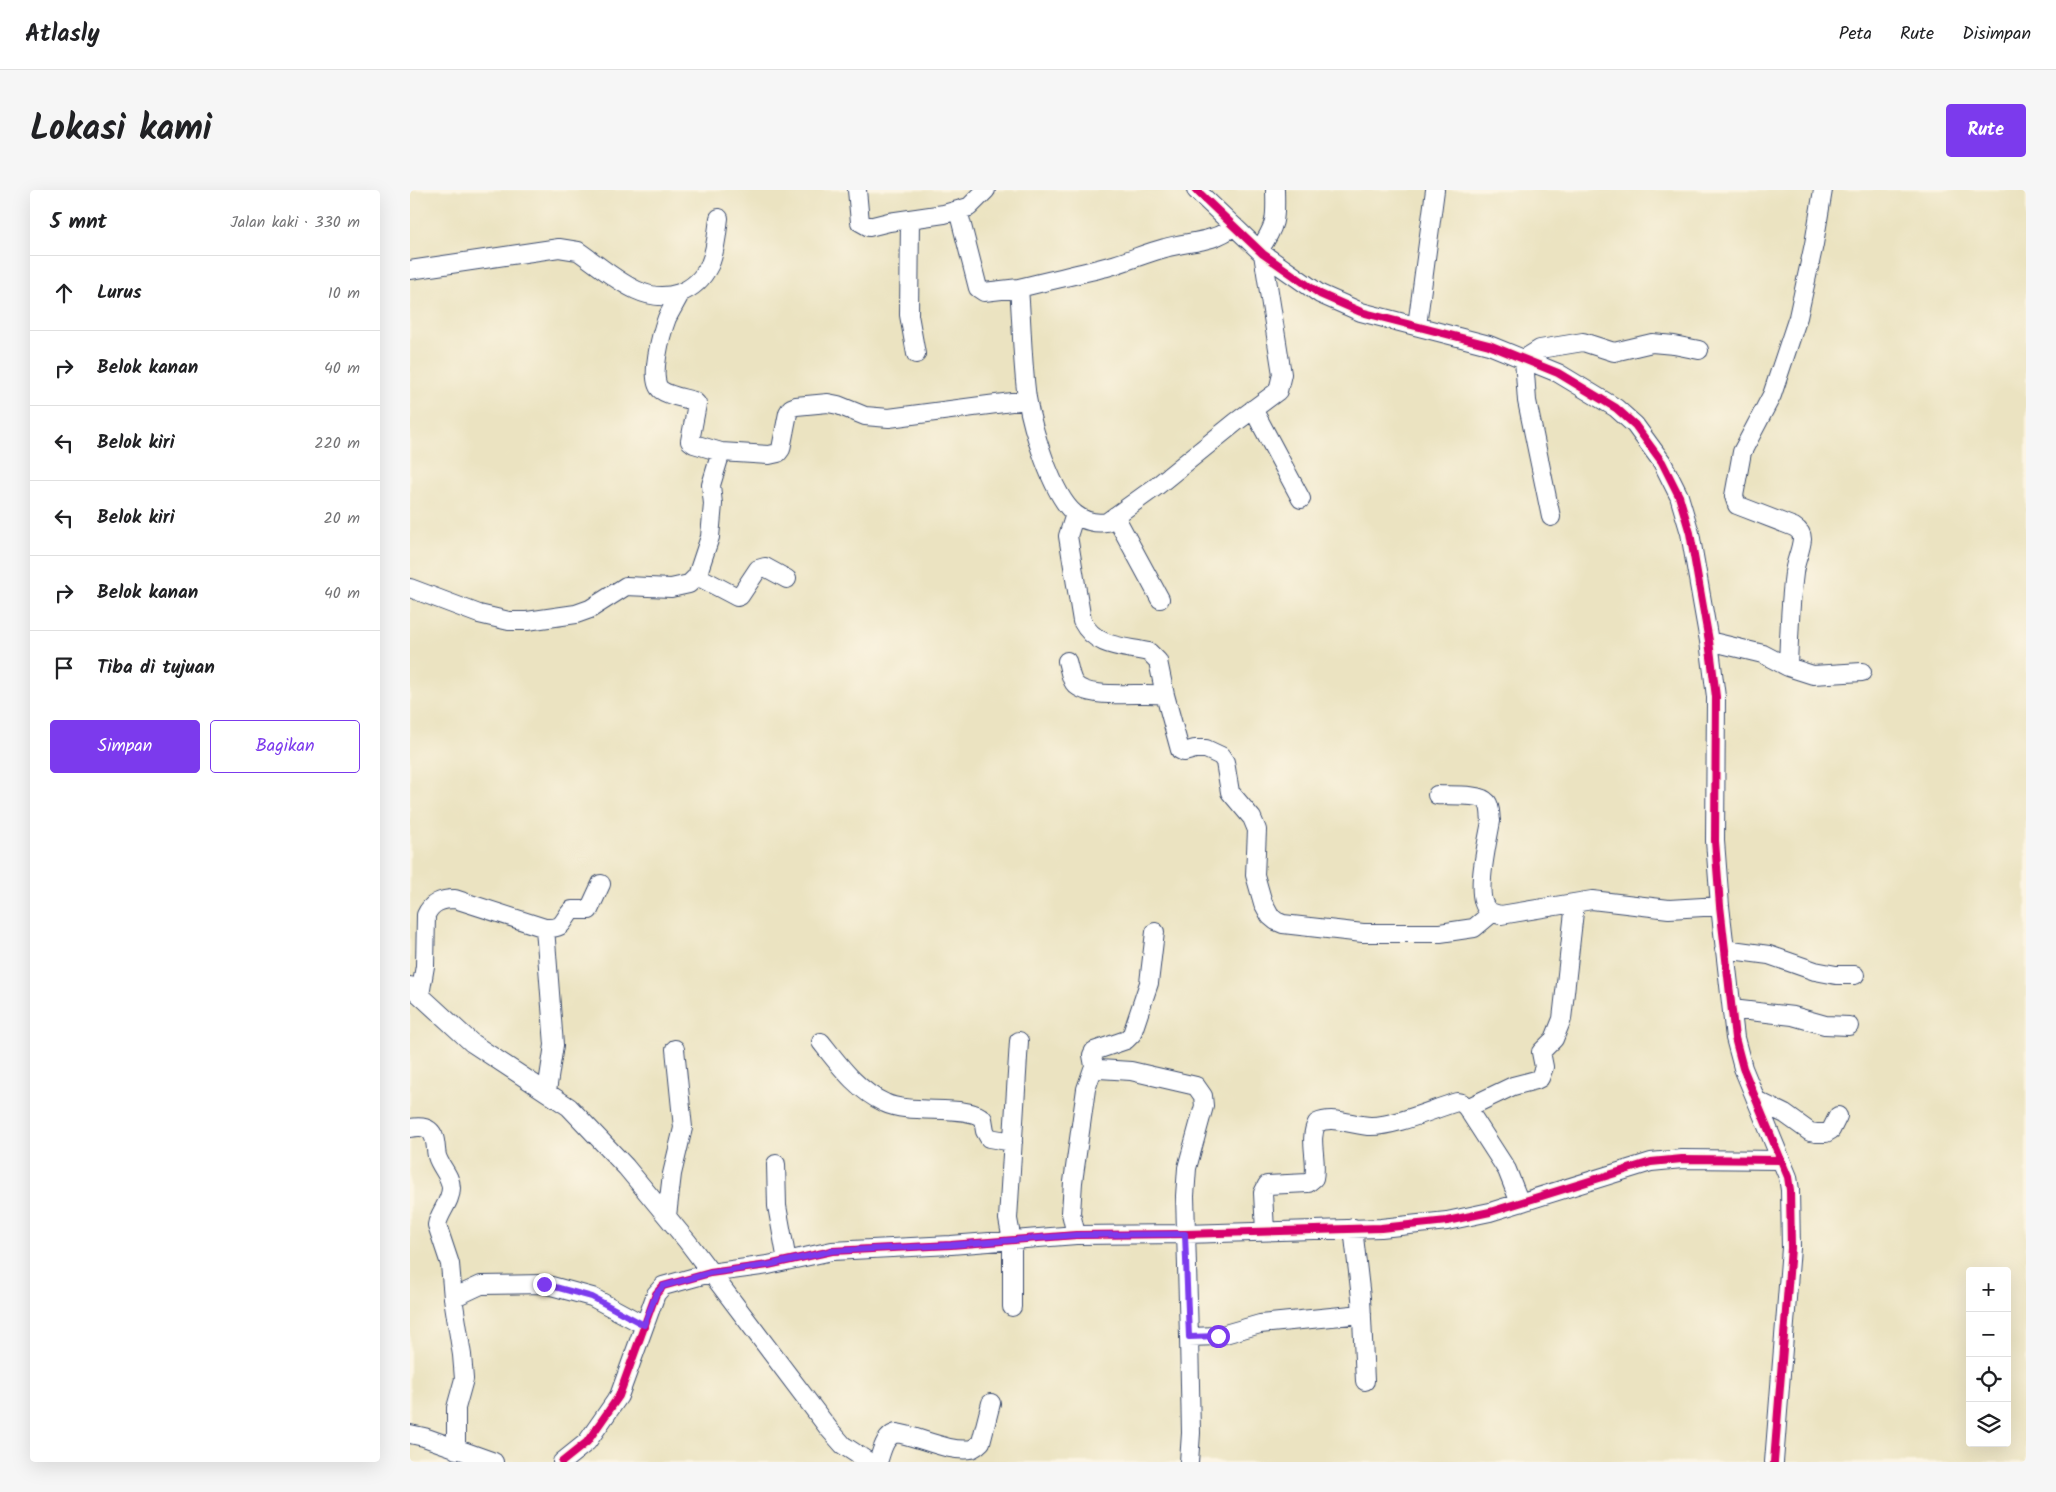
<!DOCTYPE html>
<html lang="id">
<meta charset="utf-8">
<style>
body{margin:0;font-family:Kalam,sans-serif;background:#f6f6f6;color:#202124}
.controls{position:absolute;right:15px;bottom:15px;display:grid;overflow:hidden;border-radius:5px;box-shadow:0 5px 20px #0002}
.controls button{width:45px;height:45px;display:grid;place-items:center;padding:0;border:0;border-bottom:1px solid #e0e0e0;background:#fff;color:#202124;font:25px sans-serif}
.stop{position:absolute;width:15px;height:15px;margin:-11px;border:4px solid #7c3aed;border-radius:50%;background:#fff}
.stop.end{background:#7c3aed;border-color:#fff;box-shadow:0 1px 5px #0008}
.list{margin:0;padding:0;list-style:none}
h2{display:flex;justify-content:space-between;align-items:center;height:65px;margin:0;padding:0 20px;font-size:21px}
h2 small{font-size:16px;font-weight:400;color:#757577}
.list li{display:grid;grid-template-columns:32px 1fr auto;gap:15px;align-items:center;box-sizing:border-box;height:75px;padding:0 20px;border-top:1px solid #e0e0e0}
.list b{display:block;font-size:19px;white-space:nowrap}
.list em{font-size:16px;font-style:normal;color:#757577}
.actions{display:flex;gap:10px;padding:15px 20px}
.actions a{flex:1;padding:11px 0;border:1px solid #7c3aed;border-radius:5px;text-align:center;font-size:18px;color:#7c3aed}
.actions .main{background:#7c3aed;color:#fff}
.icon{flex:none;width:28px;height:28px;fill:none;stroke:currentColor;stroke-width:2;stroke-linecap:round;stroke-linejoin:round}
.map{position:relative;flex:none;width:1616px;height:1272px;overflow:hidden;border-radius:5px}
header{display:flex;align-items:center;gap:30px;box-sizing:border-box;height:70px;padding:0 25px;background:#fff;border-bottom:1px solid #e0e0e0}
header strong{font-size:24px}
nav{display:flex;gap:28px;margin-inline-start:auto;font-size:18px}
.intro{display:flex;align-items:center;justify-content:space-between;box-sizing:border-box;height:120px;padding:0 30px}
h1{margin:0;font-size:35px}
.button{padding:12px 22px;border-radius:5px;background:#7c3aed;color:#fff;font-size:18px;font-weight:700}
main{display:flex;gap:30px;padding:0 30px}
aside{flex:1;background:#fff;border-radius:5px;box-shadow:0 5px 20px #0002}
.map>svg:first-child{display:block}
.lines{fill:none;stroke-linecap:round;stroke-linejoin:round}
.minor-casing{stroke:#3a4a6d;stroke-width:20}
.minor{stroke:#fff;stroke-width:18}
.cycleway-casing{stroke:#fcf5e5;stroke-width:11}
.cycleway{stroke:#d6006c;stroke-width:8}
.route{stroke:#7c3aed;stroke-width:6}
</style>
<header>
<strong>Atlasly</strong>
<nav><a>Peta</a><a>Rute</a><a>Disimpan</a></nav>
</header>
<div class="intro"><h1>Lokasi kami</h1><a class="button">Rute</a></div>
<main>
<aside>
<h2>5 mnt<small>Jalan kaki · 330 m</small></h2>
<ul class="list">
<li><svg class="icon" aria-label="ahead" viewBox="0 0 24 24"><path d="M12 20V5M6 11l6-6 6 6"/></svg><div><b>Lurus</b></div><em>10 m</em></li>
<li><svg class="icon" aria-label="right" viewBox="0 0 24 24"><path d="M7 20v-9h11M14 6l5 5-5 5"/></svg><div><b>Belok kanan</b></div><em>40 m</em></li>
<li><svg class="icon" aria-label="left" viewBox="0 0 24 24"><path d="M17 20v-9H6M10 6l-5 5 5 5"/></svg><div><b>Belok kiri</b></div><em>220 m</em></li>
<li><svg class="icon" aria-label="left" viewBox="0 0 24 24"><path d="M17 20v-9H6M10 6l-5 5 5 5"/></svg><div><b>Belok kiri</b></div><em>20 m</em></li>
<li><svg class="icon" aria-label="right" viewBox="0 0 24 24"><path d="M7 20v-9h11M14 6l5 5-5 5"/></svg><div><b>Belok kanan</b></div><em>40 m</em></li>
<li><svg class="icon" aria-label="arrive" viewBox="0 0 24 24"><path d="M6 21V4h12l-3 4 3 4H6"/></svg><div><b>Tiba di tujuan</b></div></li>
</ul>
<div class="actions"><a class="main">Simpan</a><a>Bagikan</a></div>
</aside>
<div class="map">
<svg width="1616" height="1272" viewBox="0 0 1616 1272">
<rect width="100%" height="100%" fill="#fcf5e5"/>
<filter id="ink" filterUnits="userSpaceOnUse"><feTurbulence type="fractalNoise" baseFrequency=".02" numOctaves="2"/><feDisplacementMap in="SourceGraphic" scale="10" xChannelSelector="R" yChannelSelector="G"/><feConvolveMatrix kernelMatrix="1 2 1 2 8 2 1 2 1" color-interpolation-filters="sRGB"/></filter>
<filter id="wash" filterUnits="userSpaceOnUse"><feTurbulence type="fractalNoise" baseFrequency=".0096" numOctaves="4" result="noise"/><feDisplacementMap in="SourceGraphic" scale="20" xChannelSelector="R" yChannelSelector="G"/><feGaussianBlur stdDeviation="1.12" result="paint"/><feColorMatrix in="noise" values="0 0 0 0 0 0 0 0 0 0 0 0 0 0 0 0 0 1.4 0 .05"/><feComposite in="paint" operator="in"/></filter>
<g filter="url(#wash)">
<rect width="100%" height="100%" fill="#ebe3c1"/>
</g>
<g filter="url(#ink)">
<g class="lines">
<defs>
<path id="minor" d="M447,0L450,32L459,37L479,32L534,24L559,17L576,0
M786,0L853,64L910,104L951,122L1079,155L1148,183L1206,218L1225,235L1252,272L1269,306L1280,343L1299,451L1306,507L1305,651L1310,716L1325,848L1333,878L1378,987L1380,1000L1381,1058L1364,1272
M548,20L568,98L574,102L609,98
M500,29L499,125L506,164
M824,36C804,53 779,51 755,58C736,63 718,71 700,76C670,84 640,90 609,98C612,134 612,172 617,208C622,238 642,305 665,324C674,331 686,334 697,332L747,296L826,232L868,201L872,184L853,64
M849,60C866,36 866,29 865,0
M0,80L149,58L168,61C187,74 206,91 226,100C256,114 286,103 300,74C306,60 307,43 309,28
M270,104C266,112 261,120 257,128C252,141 238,191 251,200C259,206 274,208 284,211L287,214L280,251L284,254L311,262L359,265L368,263L371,259L378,223L381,218L386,216L418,213L428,215L455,226L479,228L617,210
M1007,136L1025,0
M843,219L891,309
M665,324L658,346L672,431C686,458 712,456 739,462L748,471L755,505L770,560L774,562L785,559H796L811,566L815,572L820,602L842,628L847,640L845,685L853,713L860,726L866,731L873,734L953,743H1030L1064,738L1082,723
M705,326L750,409
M1141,327L1117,211L1114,169L1130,159L1173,152L1204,162L1242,153L1264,155L1289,160
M287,386L327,407L330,406L348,379L355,377L377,389
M0,398L69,424L99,431H117L166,424L180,419L216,396L261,398L279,394L287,386L300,347L303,314L301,295L311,262
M1299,451L1353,464L1378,477L1403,485L1452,482
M657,471C659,477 660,487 664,493C677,511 733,501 755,505
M1378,477C1379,445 1380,414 1384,383C1385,372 1391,361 1392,349C1392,343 1389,340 1384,337L1327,315L1324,306L1332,262L1362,205L1388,127L1404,54L1413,0
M1027,605C1038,606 1070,603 1077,612C1081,617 1080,625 1081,631C1078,650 1064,705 1077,719C1080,723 1086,724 1091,725L1182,710L1259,719L1310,716
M135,738L144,855L137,901
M745,742L739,793L722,844L716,850L684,861L682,865L684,876L689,879L721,881L786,896L793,906L794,916L777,978L775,1006L779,1147L781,1243L779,1272
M1314,759L1359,765L1405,781L1426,785H1445
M0,796L62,853L159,917L216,977L277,1051L419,1239L433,1255L459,1272
M10,805L15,776L16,725C22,712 32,709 45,709L135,738C155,739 151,732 162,720H179L191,694
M1322,819L1383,826L1415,835L1439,836
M411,852C430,876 447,900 475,913C499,925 559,914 573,929L575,941L579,948L603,952
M1346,910L1375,924L1400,942L1406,943H1416L1421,940L1428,926
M1057,918L1103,896L1126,890L1130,888L1134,877L1131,862L1144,849L1152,829L1165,713
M0,938C6,937 14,936 19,940C27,946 25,958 27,966C30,977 41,986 41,998C41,1012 29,1022 27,1035L40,1074L43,1108L52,1165L54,1189L46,1218V1260
M366,974L367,1016L377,1071
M257,1026L262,984L273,938L265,859
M943,1038L951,1108L955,1191
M855,1041L853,1003L857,995L898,993L904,988C908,970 898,949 907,933C924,925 944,936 961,936C986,936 1023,919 1047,912L1052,913L1057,918L1097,980L1110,1013
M666,1045L661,1023L663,992L676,899L684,876
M43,1108L71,1095L134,1094L182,1107L234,1135
M602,1117V1051L598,1029L609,851
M779,1147L808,1146L850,1134L952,1124
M0,1244L14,1247L84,1272
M152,1272L177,1252L209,1206L246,1104L253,1096L300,1083L358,1075L422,1061L541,1055L666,1045L775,1044L971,1038L1037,1031L1080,1022L1241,972L1272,969L1371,970
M468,1272C472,1261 474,1247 486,1243C508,1246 539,1263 561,1259C565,1258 568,1255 571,1252L581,1213"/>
</defs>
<use href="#minor" class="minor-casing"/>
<use href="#minor" class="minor"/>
<defs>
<path id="cycleway" d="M786,0L853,64L910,104L951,122L1079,155L1148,183L1206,218L1225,235L1252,272L1269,306L1280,343L1299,451L1306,507L1305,651L1310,716L1325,848L1333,878L1378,987L1380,1000L1381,1058L1364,1272
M152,1272L177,1252L209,1206L246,1104L253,1096L300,1083L358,1075L422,1061L541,1055L666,1045L775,1044L971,1038L1037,1031L1080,1022L1241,972L1272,969L1371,970"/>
</defs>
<use href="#cycleway" class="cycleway-casing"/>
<use href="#cycleway" class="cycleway"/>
</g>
</g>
<g class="lines" filter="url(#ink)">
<path class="route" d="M134,1094L182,1107L234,1135L246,1104L253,1096L300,1083L358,1075L422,1061L541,1055L666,1045L775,1044L779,1147L808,1146"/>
</g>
</svg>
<div class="controls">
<button>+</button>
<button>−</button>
<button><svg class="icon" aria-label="locate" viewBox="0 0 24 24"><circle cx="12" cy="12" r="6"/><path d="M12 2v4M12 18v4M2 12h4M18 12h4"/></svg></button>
<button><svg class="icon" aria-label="layers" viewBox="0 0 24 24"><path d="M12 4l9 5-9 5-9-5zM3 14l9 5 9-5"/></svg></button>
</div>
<div class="stop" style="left:808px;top:1146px"></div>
<div class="stop end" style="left:134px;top:1094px"></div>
</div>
</main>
